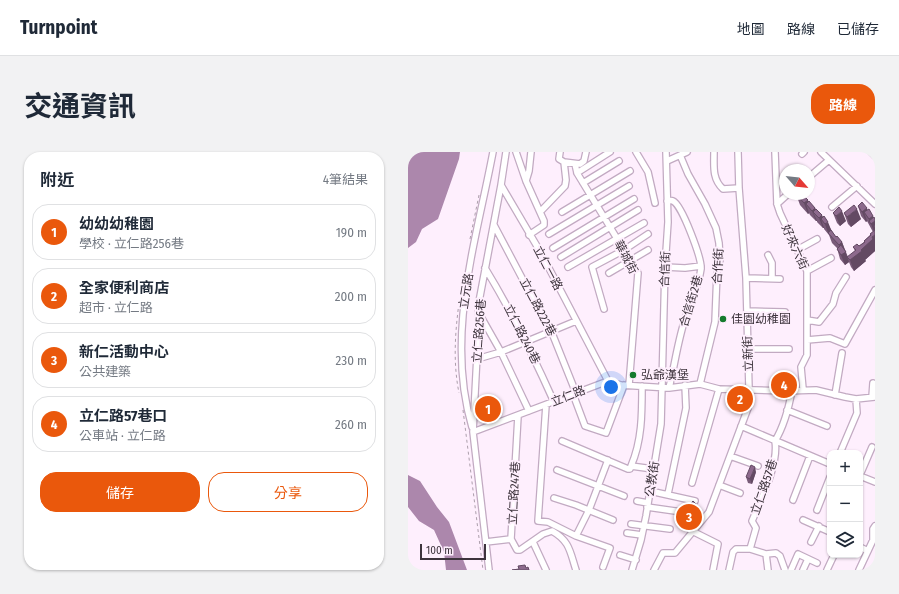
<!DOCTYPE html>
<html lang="zh-TW">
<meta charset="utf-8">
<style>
body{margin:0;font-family:"Fira Sans Condensed","Noto Sans TC",sans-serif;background:#f2f2f3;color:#1f2937}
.controls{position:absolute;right:12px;bottom:12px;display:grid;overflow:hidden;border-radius:8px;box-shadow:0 1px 3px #0004}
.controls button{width:36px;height:36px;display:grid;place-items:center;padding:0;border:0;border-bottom:1px solid #e0e1e3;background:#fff;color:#1f2937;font:20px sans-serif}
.compass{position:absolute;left:371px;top:12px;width:36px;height:36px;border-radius:50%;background:#fff;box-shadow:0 1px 3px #0004;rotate:118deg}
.scale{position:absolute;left:12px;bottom:10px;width:66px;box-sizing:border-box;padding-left:4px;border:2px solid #3e343d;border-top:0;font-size:11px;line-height:14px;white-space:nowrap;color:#3e343d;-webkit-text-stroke:3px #feeffd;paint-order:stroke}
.you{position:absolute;left:203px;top:235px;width:14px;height:14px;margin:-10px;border:3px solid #fff;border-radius:50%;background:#1a73e8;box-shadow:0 0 0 6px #1a73e833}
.badge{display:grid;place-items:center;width:26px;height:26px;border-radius:50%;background:#ea580c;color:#fff;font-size:13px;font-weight:700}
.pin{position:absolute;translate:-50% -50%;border:2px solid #fff;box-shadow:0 1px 4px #0006}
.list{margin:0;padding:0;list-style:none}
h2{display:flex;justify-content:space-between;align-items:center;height:52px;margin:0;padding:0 16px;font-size:17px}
h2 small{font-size:13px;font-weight:400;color:#747a83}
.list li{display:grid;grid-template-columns:26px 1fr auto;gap:12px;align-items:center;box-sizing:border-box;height:56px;margin:0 8px 8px;padding:0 8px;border:1px solid #e0e1e3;border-radius:16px}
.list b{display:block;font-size:15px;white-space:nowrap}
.list p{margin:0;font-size:13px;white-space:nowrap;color:#747a83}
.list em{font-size:13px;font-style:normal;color:#747a83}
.actions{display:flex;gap:8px;padding:12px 16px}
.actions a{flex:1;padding:9px 0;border:1px solid #ea580c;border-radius:16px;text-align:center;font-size:14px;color:#ea580c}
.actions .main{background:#ea580c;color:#fff}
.icon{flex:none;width:22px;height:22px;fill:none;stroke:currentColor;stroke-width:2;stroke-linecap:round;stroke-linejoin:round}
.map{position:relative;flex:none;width:467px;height:418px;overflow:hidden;border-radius:16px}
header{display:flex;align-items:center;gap:24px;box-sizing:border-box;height:56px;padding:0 20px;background:#fff;border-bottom:1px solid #e0e1e3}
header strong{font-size:19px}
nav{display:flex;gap:22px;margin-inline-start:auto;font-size:14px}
.intro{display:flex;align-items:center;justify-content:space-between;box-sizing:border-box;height:96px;padding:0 24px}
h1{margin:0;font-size:28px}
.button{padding:10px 18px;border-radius:16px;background:#ea580c;color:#fff;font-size:14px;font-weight:700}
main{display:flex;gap:24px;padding:0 24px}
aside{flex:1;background:#fff;border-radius:16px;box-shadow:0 1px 3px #0004}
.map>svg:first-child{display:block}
.water{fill:#ac87ac}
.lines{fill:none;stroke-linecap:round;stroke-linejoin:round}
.minor-casing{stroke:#c2aac2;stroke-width:8}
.path{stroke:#ac9fab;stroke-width:1;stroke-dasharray:3 3;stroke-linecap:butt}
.minor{stroke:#fff;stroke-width:5.5}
.wall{fill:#795b79}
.shaded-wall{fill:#634a63}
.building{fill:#8d6a8d;stroke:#634a63}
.poi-dot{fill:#157b2e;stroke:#feeffd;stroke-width:1.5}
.labels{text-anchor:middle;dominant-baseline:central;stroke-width:4;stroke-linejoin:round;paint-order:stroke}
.street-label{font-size:12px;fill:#3e343d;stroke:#feeffd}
.poi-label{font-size:12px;fill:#3e343d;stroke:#feeffd;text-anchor:start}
</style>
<header>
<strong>Turnpoint</strong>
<nav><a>地圖</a><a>路線</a><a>已儲存</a></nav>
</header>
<div class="intro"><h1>交通資訊</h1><a class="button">路線</a></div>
<main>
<aside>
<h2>附近<small>4筆結果</small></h2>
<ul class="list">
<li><span class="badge">1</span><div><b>幼幼幼稚園</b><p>學校 · 立仁路256巷</p></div><em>190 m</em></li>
<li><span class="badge">2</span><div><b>全家便利商店</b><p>超市 · 立仁路</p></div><em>200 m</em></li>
<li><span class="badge">3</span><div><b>新仁活動中心</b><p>公共建築</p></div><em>230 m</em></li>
<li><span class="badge">4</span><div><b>立仁路57巷口</b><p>公車站 · 立仁路</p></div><em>260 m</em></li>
</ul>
<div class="actions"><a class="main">儲存</a><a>分享</a></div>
</aside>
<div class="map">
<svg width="467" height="418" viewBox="0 0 467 418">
<rect width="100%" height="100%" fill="#feeffd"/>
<path class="water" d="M0,0H52L51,7L30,67L14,77L8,90L0,96Z
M0,323L12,329L29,355L41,370L59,418H38L36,400L26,378L11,369L0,355Z"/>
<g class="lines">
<defs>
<path id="minor" d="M98,0L93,33L133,101L200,229
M108,0L118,29L136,69V73L121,83
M152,0L151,7L156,10
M228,0L240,20L247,51
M306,0C306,14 304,27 315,37L331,36
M367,0L369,52L372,61L399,119V203L393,215L395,237
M413,0L467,52
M463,0L467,4
M394,2L396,0
M272,3L280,22L297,52L308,76L311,91L312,108L309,120L307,170L292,232
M259,9L279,0
M167,12L169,21L230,121L221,233
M169,21L202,0
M401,25L421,8
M118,29L121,19L123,0
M175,31L211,9
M259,49C261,49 263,48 265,49C274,53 294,107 293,117C291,133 283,149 278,164C270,187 267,212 261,236
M369,52L380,42
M424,55L449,34
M132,60L157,34L158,28L156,10L172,12L176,9L178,0
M154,60L222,19
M86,73L142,179L144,181L168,241
M141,82L221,34
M145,96L226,47
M389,98L409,87
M360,103L364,111V126
M153,105L230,58
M160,115L236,71
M257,115L277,116L293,114
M77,116C104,160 125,203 146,250
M399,119L423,106
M201,121L240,98
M338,126L372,127
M196,157L184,115L216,98L240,82
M339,159L377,160
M72,163L93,200L121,259
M399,168L411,170L425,152L428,141L438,125
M399,188L422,186L437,192L467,138
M339,197H381
M69,207L93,200L168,169
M165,242L177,274L198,281L216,233
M427,243L434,201
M464,245L465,231
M138,253L130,369L140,370L168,384L202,396L195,415
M379,258L419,274
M110,264L103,387L109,398H112L135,382L144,379C162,389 162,400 168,418
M333,274L422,312
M64,275C37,184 68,90 85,0
M65,280L200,229L213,233L261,236L292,232L311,237L379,239L408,238L437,245L448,247L467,245
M154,289L220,317H222L223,314L245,317
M432,301L449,261L448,247
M322,304L350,314
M223,314C234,289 234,262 234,234
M149,318L216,344
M452,323L464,295
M452,324L467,330
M284,331L311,237
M311,333L332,341
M242,339L287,349
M260,342L278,256L277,233
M146,346L168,353L205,368
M385,348L402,304
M229,349L240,351
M239,355L274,360
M409,358L422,325
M395,368L422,380
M223,372L262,377
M284,379L310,392L305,418
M219,381L234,383
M168,384L181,358L200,308
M78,390L103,387
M125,390L138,418
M403,390L411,374
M452,395L460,399
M342,397L358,402L368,401L372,404L377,418
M358,402L360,418
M212,403L228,408
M81,418L65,280L70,184L72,174L70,155L93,33
M224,418L233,388L238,364L253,272L257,115L260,70L258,0
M246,418L255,401H267L301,360L340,256L341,237L338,126L331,36L330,0
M321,418L325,400L328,397H342L348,376L344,369C353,347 371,312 367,289C376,274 381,255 384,238
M383,418L390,402L409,411
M395,418L400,407
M419,418L426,403
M451,418L465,388V377L467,374"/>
</defs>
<use href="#minor" class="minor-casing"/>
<path class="path" d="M62,87L71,43
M51,151C47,181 45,211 51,241
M55,258L75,418"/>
<use href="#minor" class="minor"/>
</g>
<path class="wall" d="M388,42L400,48V50L407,56L408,57L415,65L424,79L428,85L434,90L440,105L447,99L445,95L451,94L456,90V89L465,80L459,69L458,70L453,64L450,54L459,58L467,67V99L457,108L458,109L446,119L443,115L441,110L437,113L432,107L429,96L424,91L421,83L416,77V76H415L409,70V69H408L402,63L401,61L400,62L392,53Z
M425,61L438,69L432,74L429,71Z
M436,61L453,67L443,75L440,72Z
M348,320L344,332L340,331L338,325Z
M290,357L286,361L288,363L290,368L281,378L274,374L270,364Z"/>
<path class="shaded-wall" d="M400,48L403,58L398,52L401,61L400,62L396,51Z
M407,56L411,66L405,60L409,69H408L404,59Z
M459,56L462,66L465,64L467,68V74L466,73L467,76V82L461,67L456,60L459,69L458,70L454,60Z
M449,57L453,67L443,75L439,65Z
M434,59L438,69L432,74L428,64Z
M414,63L418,72L420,70L424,80L420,81L417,72L413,67L416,76H415L411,66Z
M467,83V99L457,108L458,109L446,119L442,108Z
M434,90L441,110L437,113L433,103L435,102L431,93Z
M347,315L348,320L344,332L342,327Z
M288,352L290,357L284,362L282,357Z
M288,363L290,368L281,378L279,372Z"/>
<path class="building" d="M388,42H394L400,48L396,51Z
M401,49L407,56L404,59L398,52Z
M454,50L459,56L454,60L450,54Z
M446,53L449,57L439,65L436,61Z
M431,55L434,59L428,64L425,61Z
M408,57L414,63L411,66L405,60Z
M461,57L465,64L461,67L456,60Z
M416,64L420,70L417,72L413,67Z
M466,65L467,67V69L463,72L461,69Z
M423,78L428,85L429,84L434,90L431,93L420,81Z
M467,78V83L464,85L465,87L453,98L454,99L442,108L439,105L448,98L445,95L449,92L451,94L457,90L456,89L463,83L462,82Z
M433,93L438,100L433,103L429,97Z
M343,313L347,315L342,327L338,325Z
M285,349L288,352L282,357L288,363L279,372L272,368L273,367L270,364Z
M117,413L118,416L120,415L121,418H104L111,417L110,414Z"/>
<g class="poi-dot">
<circle cx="315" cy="167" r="4"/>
<circle cx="225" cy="223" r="4"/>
</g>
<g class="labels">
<g class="street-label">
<text transform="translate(387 95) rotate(66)">好來六街</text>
<text transform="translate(218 105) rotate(62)">華城街</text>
<text transform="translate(310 114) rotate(-87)">合作街</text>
<text transform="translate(140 116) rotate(62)">立仁一路</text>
<text transform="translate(257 117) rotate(-88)">合信街</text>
<text transform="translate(58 139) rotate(-81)">立元路</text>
<text transform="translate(283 149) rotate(-73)">合信街2巷</text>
<text transform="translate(130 155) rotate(62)">立仁路222巷</text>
<text transform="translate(71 179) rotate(-86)">立仁路256巷</text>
<text transform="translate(114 182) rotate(63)">立仁路240巷</text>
<text transform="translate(340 202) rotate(-92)">立新街</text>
<text transform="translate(160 244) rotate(-21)">立仁路</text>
<text transform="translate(244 327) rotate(-81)">公教街</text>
<text transform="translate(356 335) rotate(-71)">立仁路57巷</text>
<text transform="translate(106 341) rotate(-87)">立仁路247巷</text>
</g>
<g class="poi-label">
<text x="323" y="167">佳園幼稚園</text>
<text x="233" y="223">弘爺漢堡</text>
</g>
</g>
</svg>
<div class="controls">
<button>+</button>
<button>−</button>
<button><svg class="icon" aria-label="layers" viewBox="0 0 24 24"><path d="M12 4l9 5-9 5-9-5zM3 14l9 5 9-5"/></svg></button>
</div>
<svg class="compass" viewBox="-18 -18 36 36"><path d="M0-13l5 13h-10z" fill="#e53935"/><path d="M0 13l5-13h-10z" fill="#747a83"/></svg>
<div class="scale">100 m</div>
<div class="you"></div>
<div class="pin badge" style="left:80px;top:257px">1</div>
<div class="pin badge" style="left:332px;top:247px">2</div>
<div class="pin badge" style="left:281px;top:365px">3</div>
<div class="pin badge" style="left:376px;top:233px">4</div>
</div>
</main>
